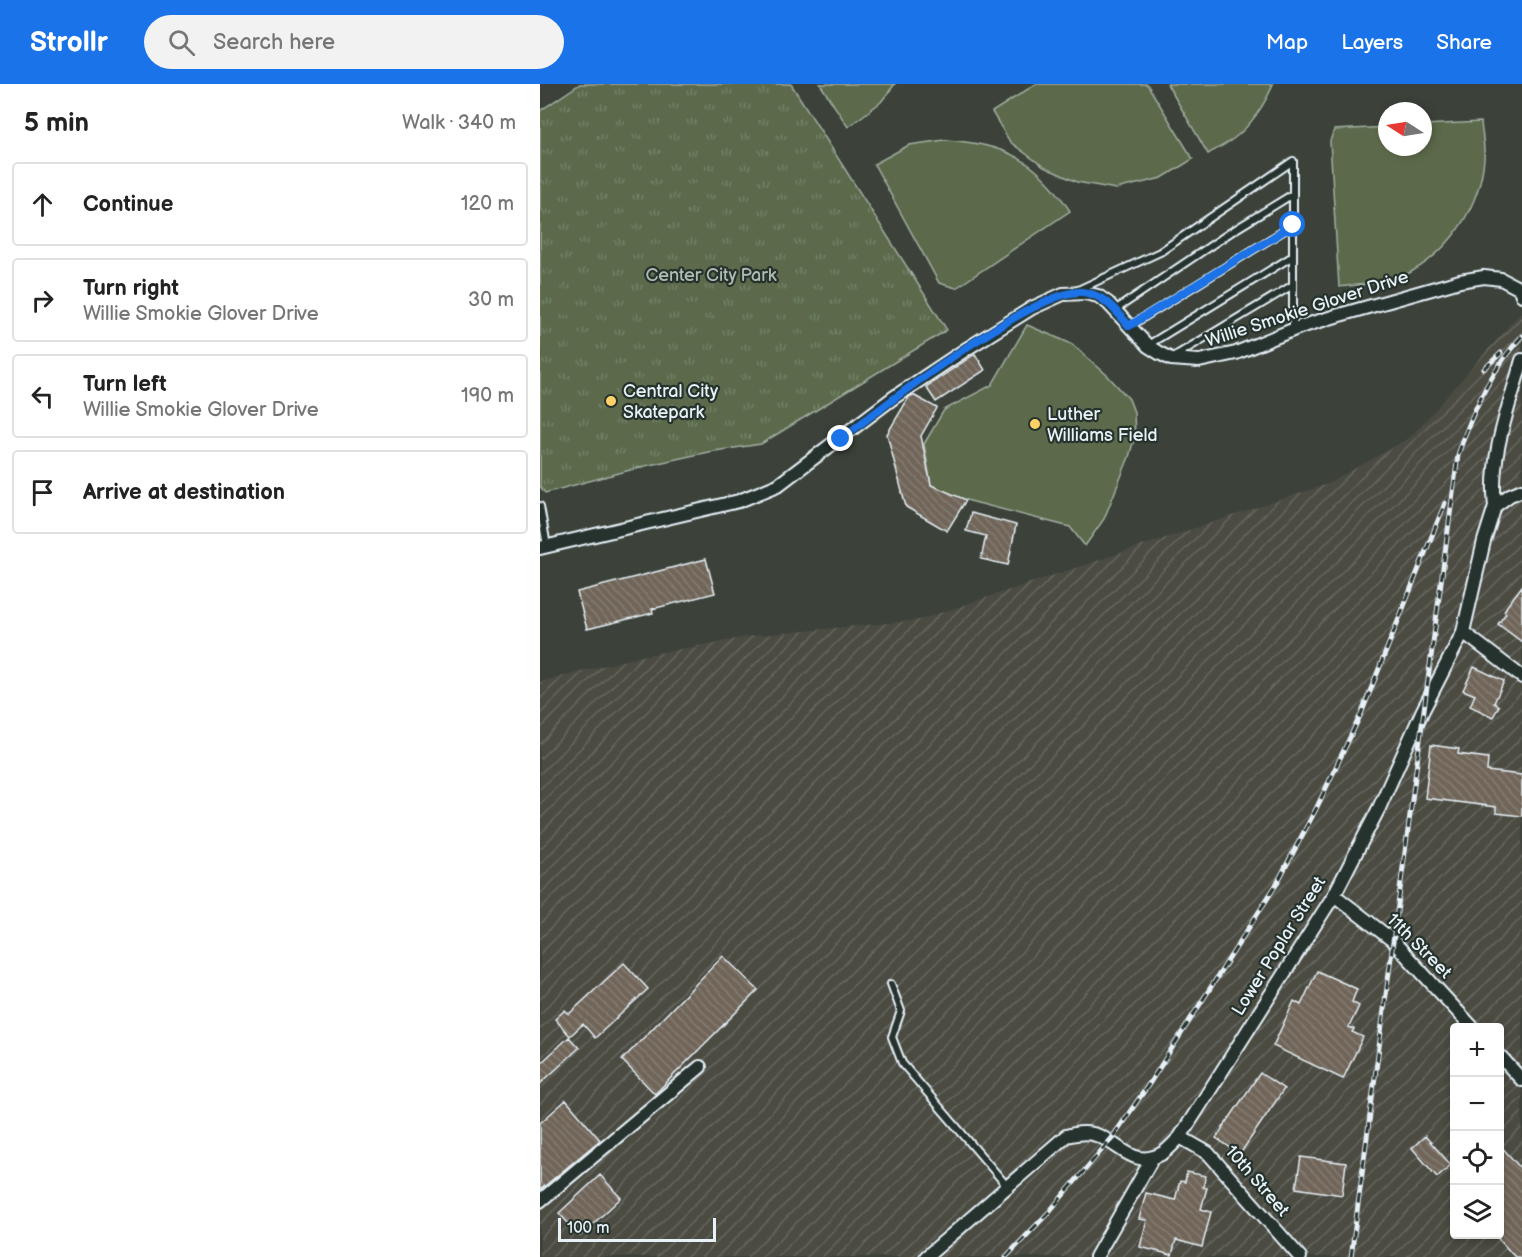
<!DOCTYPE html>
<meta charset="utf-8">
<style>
body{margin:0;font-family:"Balsamiq Sans",sans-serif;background:#f2f2f2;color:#222}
.controls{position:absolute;right:18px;bottom:18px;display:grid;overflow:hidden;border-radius:6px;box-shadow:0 3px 9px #0003}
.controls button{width:54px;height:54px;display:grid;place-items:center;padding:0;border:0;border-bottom:2px solid #e0e0e0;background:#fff;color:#222;font:30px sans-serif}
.compass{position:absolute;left:838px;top:18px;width:54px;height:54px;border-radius:50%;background:#fff;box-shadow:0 3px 9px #0003;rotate:282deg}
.scale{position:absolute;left:18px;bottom:15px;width:158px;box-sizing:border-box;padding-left:6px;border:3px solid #e8f1f8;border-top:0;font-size:16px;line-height:21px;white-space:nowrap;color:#e8f1f8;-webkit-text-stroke:4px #26332d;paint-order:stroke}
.stop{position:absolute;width:18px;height:18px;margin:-14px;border:4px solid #1a73e8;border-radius:50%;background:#fff}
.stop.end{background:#1a73e8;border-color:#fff;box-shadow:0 2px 6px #0008}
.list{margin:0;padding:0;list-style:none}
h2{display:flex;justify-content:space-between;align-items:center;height:78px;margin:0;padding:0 24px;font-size:26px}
h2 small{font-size:20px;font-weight:400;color:#767676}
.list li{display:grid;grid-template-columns:39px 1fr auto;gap:18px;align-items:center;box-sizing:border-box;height:84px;margin:0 12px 12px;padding:0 12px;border:2px solid #e0e0e0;border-radius:6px}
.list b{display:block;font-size:22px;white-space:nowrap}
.list p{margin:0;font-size:20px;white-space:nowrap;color:#767676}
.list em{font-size:20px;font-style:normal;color:#767676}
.icon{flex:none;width:33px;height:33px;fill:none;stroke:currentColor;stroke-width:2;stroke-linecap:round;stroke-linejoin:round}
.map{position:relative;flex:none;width:982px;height:1173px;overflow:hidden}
header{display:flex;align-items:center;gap:36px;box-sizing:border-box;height:84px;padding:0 30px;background:#1a73e8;color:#fff}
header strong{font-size:28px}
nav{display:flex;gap:33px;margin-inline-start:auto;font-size:21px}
.search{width:420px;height:54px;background:#f2f2f2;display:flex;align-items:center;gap:15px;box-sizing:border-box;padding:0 21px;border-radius:33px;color:#767676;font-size:22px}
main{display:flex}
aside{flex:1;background:#fff}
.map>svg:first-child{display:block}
.industrial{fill:url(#industrial-furrows);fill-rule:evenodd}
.park{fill:url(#park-tufts);stroke:#a2aea2;stroke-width:1.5}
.pitch{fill:#5b6b4c;stroke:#a2aea2;stroke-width:1.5}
.building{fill:url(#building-back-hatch);stroke:#e8f1f8;stroke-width:1.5}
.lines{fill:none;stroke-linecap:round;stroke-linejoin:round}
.service-casing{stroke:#e8f1f8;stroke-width:10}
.minor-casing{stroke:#e8f1f8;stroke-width:16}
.service{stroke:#26332d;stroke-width:6}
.minor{stroke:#26332d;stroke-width:12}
.rail-casing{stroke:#e8f1f8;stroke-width:5}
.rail{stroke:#26332d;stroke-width:3;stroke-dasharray:9;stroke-linecap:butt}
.route{stroke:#1a73e8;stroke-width:8}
.poi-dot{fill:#ffd166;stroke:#26332d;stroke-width:2}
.labels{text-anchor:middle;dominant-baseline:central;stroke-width:4.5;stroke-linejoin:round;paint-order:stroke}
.park-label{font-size:18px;fill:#b0bbb3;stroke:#26332d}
.street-label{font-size:18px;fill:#e8f1f8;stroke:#26332d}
.poi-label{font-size:18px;fill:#e8f1f8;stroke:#26332d;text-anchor:start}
</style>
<header>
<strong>Strollr</strong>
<div class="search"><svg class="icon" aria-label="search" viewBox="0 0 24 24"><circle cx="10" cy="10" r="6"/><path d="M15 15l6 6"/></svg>Search here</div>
<nav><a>Map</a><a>Layers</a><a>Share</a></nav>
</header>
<main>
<aside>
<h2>5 min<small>Walk · 340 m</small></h2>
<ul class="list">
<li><svg class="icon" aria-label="ahead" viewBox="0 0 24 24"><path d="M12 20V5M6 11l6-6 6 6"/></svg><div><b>Continue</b></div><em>120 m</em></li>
<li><svg class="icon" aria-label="right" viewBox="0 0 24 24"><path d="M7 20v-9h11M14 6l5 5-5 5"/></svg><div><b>Turn right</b><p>Willie Smokie Glover Drive</p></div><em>30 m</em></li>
<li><svg class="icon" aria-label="left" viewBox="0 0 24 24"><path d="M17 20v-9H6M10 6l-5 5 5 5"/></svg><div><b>Turn left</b><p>Willie Smokie Glover Drive</p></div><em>190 m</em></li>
<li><svg class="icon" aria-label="arrive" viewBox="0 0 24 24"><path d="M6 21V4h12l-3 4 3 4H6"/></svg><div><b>Arrive at destination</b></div></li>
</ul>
</aside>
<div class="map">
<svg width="982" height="1173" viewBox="0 0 982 1173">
<defs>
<pattern id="industrial-furrows" width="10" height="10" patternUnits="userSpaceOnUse" patternTransform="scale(1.5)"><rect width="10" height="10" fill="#4b4c43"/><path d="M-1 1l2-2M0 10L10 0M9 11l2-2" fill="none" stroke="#65665f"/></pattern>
<pattern id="park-tufts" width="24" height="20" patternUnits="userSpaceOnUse" patternTransform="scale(1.5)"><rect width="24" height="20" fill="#5b6b4c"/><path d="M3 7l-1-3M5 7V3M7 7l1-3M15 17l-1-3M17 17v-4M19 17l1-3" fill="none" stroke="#738167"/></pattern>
<pattern id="building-back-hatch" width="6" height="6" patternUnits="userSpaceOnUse" patternTransform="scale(1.5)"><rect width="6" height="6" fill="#6f6559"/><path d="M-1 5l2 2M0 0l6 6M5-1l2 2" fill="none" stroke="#847c72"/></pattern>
</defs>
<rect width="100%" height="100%" fill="#3c423a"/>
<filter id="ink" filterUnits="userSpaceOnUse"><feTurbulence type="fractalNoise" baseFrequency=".0167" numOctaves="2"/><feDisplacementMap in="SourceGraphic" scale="12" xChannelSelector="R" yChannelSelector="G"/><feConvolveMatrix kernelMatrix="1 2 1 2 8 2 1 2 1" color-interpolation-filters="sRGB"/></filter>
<g filter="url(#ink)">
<path class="industrial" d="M982,227V1173H0V598L102,572L213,552L379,536L788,400L871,353ZM914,944H960V1150H914Z"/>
<path class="park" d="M40,0H251L407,246L221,360L168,368L105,382L5,409L0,402V27Z"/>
<path class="pitch" d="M280,0H355L341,18L308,43Z
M496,0H607L653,75L622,94L576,105L537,98L504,83L470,58L452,28Z
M627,0H733C726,19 710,43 693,55C685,61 676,65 668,70Z
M941,38C942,50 945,63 944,75C940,121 912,165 871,188C850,200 822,200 799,203L790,57L794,46L847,43V63H883V41Z
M404,56C463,59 497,75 530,127L416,204L399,199L334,80L369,61Z
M487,241L532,260L567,291L589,315L594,328L595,352L589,373L564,435L545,462L530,443L426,416L391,401L384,360L404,326L452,301Z"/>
<path class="building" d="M435,270L445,286L396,318L386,303Z
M373,311L397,324L381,352L391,401L426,416L407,447L366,423L347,350L369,313Z
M431,429L476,441L468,481L441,475L446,452L426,447Z
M166,475L175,509L112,525L113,529L47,545L37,508Z
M982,502V558L958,540L966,529L964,527L967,522Z
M934,583L964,597L954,619L959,622L953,633L930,622L935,611L923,606Z
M891,661L919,665L918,670L948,674L947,687L982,691V732L956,729V723L885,714Z
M183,872L218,906L115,1010L82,976Z
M84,879L108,905L55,954L43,940L30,952L15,935L25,926L29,930Z
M777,887L817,905L812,918L819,922L809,943L814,945L812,948L823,953L803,995L733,962L754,917L761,921Z
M29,953L39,964L0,1000V980Z
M720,989L744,1005L700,1070L676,1054Z
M26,1016L60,1056L0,1106V1039Z
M885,1052L911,1081L897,1093L872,1064Z
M960,1061L982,1086V1173H975L954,1150H960Z
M761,1073L806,1079L802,1111L756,1104Z
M647,1088L666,1092L663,1103L667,1104L661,1125L671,1128L662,1163L636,1156L632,1171L600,1163L607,1136L599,1135L606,1109L635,1116L640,1097L645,1098Z
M60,1091L81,1114L40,1152L19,1129Z"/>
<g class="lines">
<defs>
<path id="service" d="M538,206L620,168L753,77V246
M575,226L691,148L753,110
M590,242L753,141
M608,261L753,172
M633,273L753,201
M0,422L7,462
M351,900L361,927L352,953L362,979L467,1102"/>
<path id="minor" d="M955,422C949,373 969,323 982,276
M0,464L199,417L238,401L353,314L428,264L492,224L523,210L545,209L558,212L568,219L608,262L619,269L631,275L659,277L696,269L760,243L796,232L920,197L944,193L961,195L980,205L982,211
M923,548L982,593
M794,811L852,856L933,944
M960,972L982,996
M640,1053L668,1069L760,1173
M0,1117L160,983
M386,1173L526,1052C537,1049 548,1047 559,1052C582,1062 595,1085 623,1069C629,1065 635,1058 640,1053L794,811L839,724L883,626L923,548L944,457L955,422L970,411L982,406
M556,1173L613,1073"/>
</defs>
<use href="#service" class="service-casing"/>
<use href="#minor" class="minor-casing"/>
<use href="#service" class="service"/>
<use href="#minor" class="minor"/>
<defs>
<path id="rail" d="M944,285L961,269
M466,1173L508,1129L572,1054L611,997L736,801L776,725L821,630L905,419
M811,1173L918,371C932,327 951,286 982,252"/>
</defs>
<use href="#rail" class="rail-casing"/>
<use href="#rail" class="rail"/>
</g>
</g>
<g class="lines" filter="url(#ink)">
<path class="route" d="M301,355C342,323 496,204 542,208C564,210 576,227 589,242L753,141"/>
</g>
<g class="poi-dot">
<circle cx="71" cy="317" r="6"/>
<circle cx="495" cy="340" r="6"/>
</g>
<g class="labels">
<g class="park-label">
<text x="171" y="191">Center City Park</text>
</g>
<g class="street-label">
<text transform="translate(767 225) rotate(-18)">Willie Smokie Glover Drive</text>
<text transform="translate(739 862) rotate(-58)">Lower Poplar Street</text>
<text transform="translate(879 862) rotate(45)">11th Street</text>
<text transform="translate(717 1097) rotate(49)">10th Street</text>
</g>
<g class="poi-label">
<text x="83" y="307">Central City<tspan x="83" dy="21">Skatepark</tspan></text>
<text x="507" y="330">Luther<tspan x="507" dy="21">Williams Field</tspan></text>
</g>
</g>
</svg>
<div class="controls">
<button>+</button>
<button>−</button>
<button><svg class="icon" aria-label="locate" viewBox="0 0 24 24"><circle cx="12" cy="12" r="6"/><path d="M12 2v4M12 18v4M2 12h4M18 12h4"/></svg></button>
<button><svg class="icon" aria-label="layers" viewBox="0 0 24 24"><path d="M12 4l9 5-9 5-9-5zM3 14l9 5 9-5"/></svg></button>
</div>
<svg class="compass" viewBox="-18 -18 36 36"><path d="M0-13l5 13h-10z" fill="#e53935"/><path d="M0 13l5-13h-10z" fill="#767676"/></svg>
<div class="scale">100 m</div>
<div class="stop" style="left:753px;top:141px"></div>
<div class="stop end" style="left:301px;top:355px"></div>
</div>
</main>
